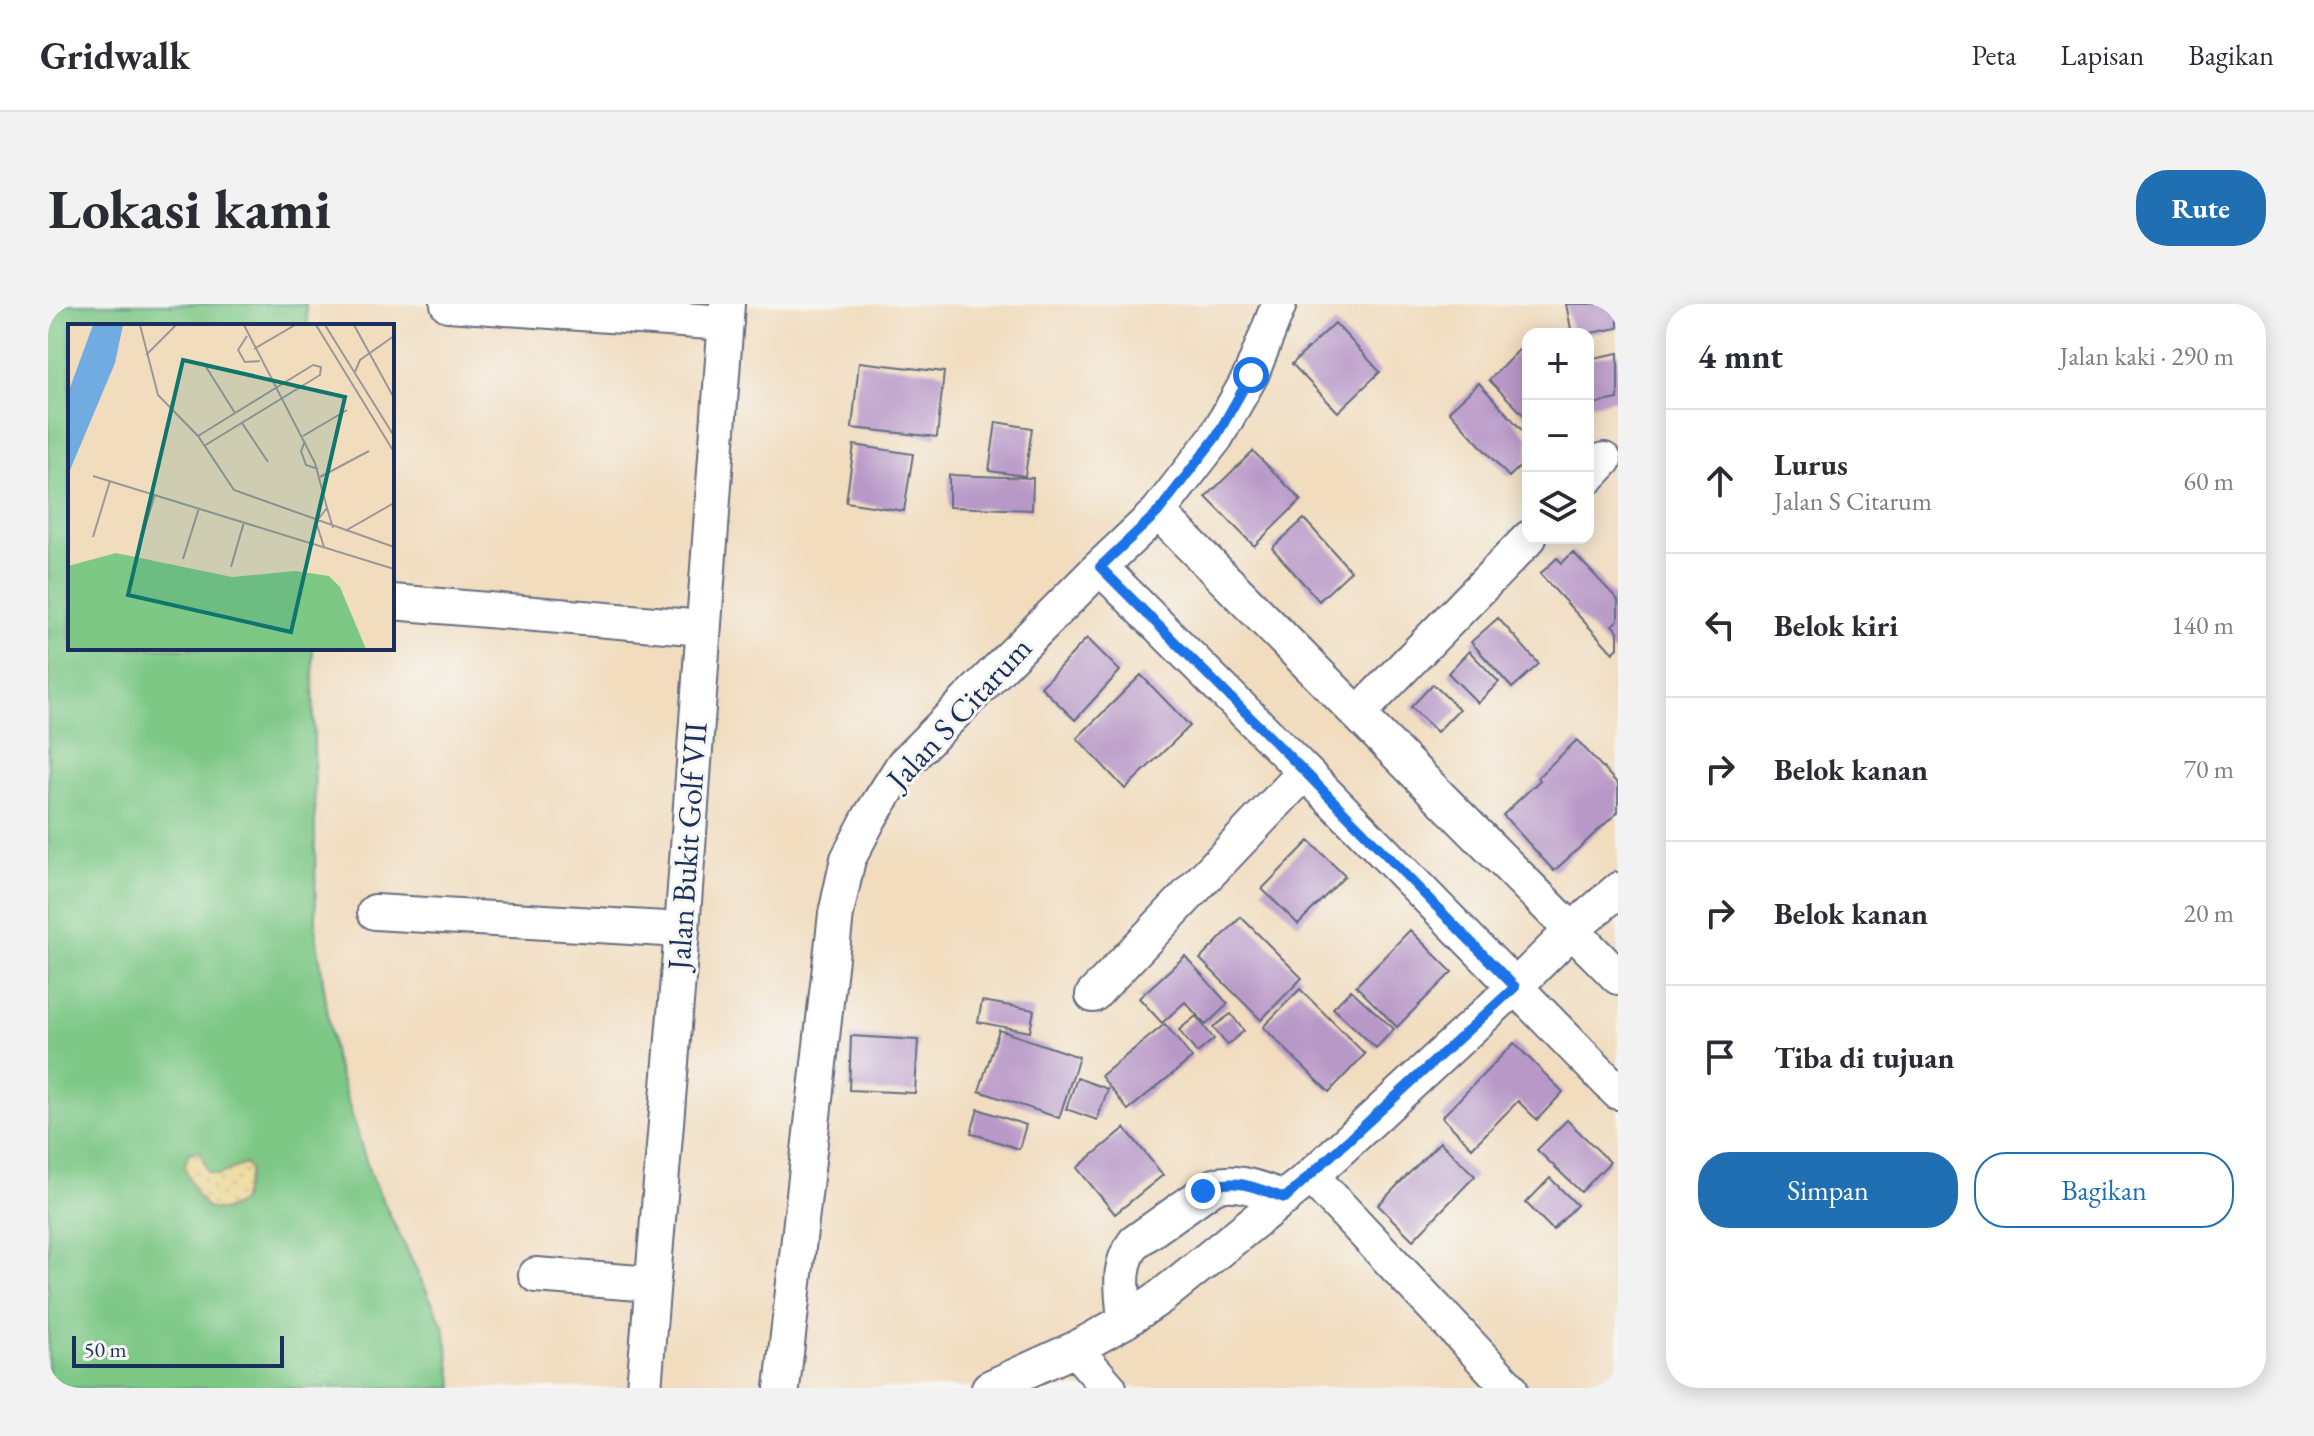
<!DOCTYPE html>
<html lang="id">
<meta charset="utf-8">
<style>
body{margin:0;font-family:"EB Garamond",serif;background:#f2f2f3;color:#2b2b33}
.controls{position:absolute;right:24px;top:24px;display:grid;overflow:hidden;border-radius:16px;box-shadow:0 4px 20px #0003}
.controls button{width:72px;height:72px;display:grid;place-items:center;padding:0;border:0;border-bottom:2px solid #e1e1e2;background:#fff;color:#2b2b33;font:40px sans-serif}
.scale{position:absolute;left:24px;bottom:20px;width:212px;box-sizing:border-box;padding-left:8px;border:4px solid #1b2f5e;border-top:0;font-size:22px;line-height:28px;white-space:nowrap;color:#1b2f5e;-webkit-text-stroke:6px #f6f6f2;paint-order:stroke}
.stop{position:absolute;width:24px;height:24px;margin:-18px;border:6px solid #1a73e8;border-radius:50%;background:#fff}
.stop.end{background:#1a73e8;border-color:#fff;box-shadow:0 2px 8px #0008}
.list{margin:0;padding:0;list-style:none}
h2{display:flex;justify-content:space-between;align-items:center;height:104px;margin:0;padding:0 32px;font-size:34px}
h2 small{font-size:26px;font-weight:400;color:#7c7c81}
.list li{display:grid;grid-template-columns:52px 1fr auto;gap:24px;align-items:center;box-sizing:border-box;height:144px;padding:0 32px;border-top:2px solid #e1e1e2}
.list b{display:block;font-size:30px;white-space:nowrap}
.list p{margin:0;font-size:26px;white-space:nowrap;color:#7c7c81}
.list em{font-size:26px;font-style:normal;color:#7c7c81}
.actions{display:flex;gap:16px;padding:24px 32px}
.actions a{flex:1;padding:18px 0;border:2px solid #1f6fb2;border-radius:32px;text-align:center;font-size:28px;color:#1f6fb2}
.actions .main{background:#1f6fb2;color:#fff}
.icon{flex:none;width:44px;height:44px;fill:none;stroke:currentColor;stroke-width:2;stroke-linecap:round;stroke-linejoin:round}
.map{position:relative;flex:none;width:1570px;height:1084px;overflow:hidden;border-radius:32px}
header{display:flex;align-items:center;gap:48px;box-sizing:border-box;height:112px;padding:0 40px;background:#fff;border-bottom:2px solid #e1e1e2}
header strong{font-size:38px}
nav{display:flex;gap:44px;margin-inline-start:auto;font-size:28px}
.intro{display:flex;align-items:center;justify-content:space-between;box-sizing:border-box;height:192px;padding:0 48px}
h1{margin:0;font-size:56px}
.button{padding:20px 36px;border-radius:32px;background:#1f6fb2;color:#fff;font-size:28px;font-weight:700}
main{display:flex;gap:48px;padding:0 48px}
aside{flex:1;background:#fff;border-radius:32px;box-shadow:0 4px 20px #0003}
.map>svg:first-child{display:block}
.green{fill:#7ec886;stroke:#4c7c72;stroke-width:2}
.sand{fill:url(#sand-dots);stroke:#84847e;stroke-width:2}
.building{fill:#b898c7}
.lines{fill:none;stroke-linecap:round;stroke-linejoin:round}
.street-casing{stroke:#666c80;stroke-width:38}
.street{stroke:#fff;stroke-width:34}
.route{stroke:#1a73e8;stroke-width:10}
.labels{text-anchor:middle;dominant-baseline:central;stroke-width:6;stroke-linejoin:round;paint-order:stroke}
.street-label{font-size:32px;fill:#1b2f5e;stroke:#f6f6f2}
.inset-road{fill:none;stroke:#9b9798;stroke-width:2}
.view{fill:#0f766e;fill-opacity:0.15;stroke:#0f766e;stroke-width:4}
.inset-edge{fill:none;stroke:#1b2f5e;stroke-width:4}
</style>
<header>
<strong>Gridwalk</strong>
<nav><a>Peta</a><a>Lapisan</a><a>Bagikan</a></nav>
</header>
<div class="intro"><h1>Lokasi kami</h1><a class="button">Rute</a></div>
<main>
<div class="map">
<svg width="1570" height="1084" viewBox="0 0 1570 1084">
<defs>
<pattern id="sand-dots" width="8" height="8" patternUnits="userSpaceOnUse" patternTransform="scale(2)"><rect width="8" height="8" fill="#eeda9e"/><path d="M2 2h.1M6 6h.1" fill="none" stroke="#ccbb8a" stroke-width="1.8" stroke-linecap="round"/></pattern>
</defs>
<rect width="100%" height="100%" fill="#f6f6f2"/>
<filter id="ink" filterUnits="userSpaceOnUse"><feTurbulence type="fractalNoise" baseFrequency=".0125" numOctaves="2"/><feDisplacementMap in="SourceGraphic" scale="16" xChannelSelector="R" yChannelSelector="G"/><feConvolveMatrix kernelMatrix="1 2 1 2 8 2 1 2 1" color-interpolation-filters="sRGB"/></filter>
<filter id="wash" filterUnits="userSpaceOnUse"><feTurbulence type="fractalNoise" baseFrequency=".006" numOctaves="4" result="noise"/><feDisplacementMap in="SourceGraphic" scale="32" xChannelSelector="R" yChannelSelector="G"/><feGaussianBlur stdDeviation="1.8" result="paint"/><feColorMatrix in="noise" values="0 0 0 0 0 0 0 0 0 0 0 0 0 0 0 0 0 1.4 0 .05"/><feComposite in="paint" operator="in"/></filter>
<g filter="url(#wash)">
<rect width="100%" height="100%" fill="#f1dcbe"/>
<path class="green" d="M0,0H258L260,22H22V344H265L268,629L286,753L322,870L396,1023L406,1084H0Z"/>
<path class="sand" d="M152,847L160,868L170,871L197,860L202,866L193,898L175,907L159,904L148,890L136,862L141,849Z"/>
<g id="blocks">
<path class="building" d="M1518,0H1570V24L1537,30H1524Z
M1287,19L1332,68L1290,108L1244,60Z
M1480,37V115L1441,76Z
M1570,49V95L1540,101V55Z
M811,58L896,68L889,133L804,124Z
M1431,79L1480,133V155L1461,173L1401,107Z
M948,118L984,124L977,172L941,167Z
M806,141L865,150L856,207L798,198Z
M1205,147L1253,196L1206,242L1158,193Z
M901,171L985,174L984,206L901,203Z
M1256,215L1303,267L1271,297L1224,244Z
M1525,248L1570,296V316L1564,321L1570,327V344L1565,349L1492,270L1509,254L1514,259Z
M1450,314L1491,360L1464,384L1423,338Z
M1039,334L1072,367L1027,416L993,383Z
M1421,347L1451,378L1430,399L1400,369Z
M1093,371L1142,422L1077,485L1029,434Z
M1385,380L1411,405L1389,428L1363,403Z
M1529,436L1570,480V508L1506,567L1455,511L1492,476L1490,473Z
M1261,537L1297,572L1250,620L1214,585Z
M1193,613L1254,674L1213,716L1152,655Z
M1362,626L1404,668L1349,723L1308,682Z
M1137,652L1180,700L1158,721L1137,698L1114,719L1091,694Z
M1252,685L1317,750L1281,788L1215,723Z
M1303,686L1346,725L1328,744L1285,704Z
M934,697L986,706L982,728L930,718Z
M1183,710L1196,727L1179,741L1165,723Z
M1148,712L1166,735L1149,749L1131,726Z
M1117,720L1144,754L1080,806L1053,772Z
M951,726L1031,753L1011,814L931,787Z
M803,732L870,736L867,789L801,786Z
M1466,739L1515,788L1489,816L1470,797L1424,844L1394,813Z
M1029,774L1060,785L1049,816L1018,805Z
M930,805L978,821L971,845L923,829Z
M1519,816L1562,858L1533,888L1489,846Z
M1077,824L1115,871L1067,910L1029,864Z
M1392,838L1427,872L1365,936L1330,901Z
M1502,874L1529,901L1505,926L1478,899Z"/>
</g>
</g>
<g filter="url(#ink)">
<use href="#blocks" fill-opacity="0" stroke="#666c80" stroke-width="2"/>
<g class="lines">
<defs>
<path id="street" d="M400,0L678,19
M1540,173L1556,156
M1110,208L1570,673
M1052,263L1257,468L1570,788
M344,298L655,324
M1310,410L1481,234
M327,608L634,626
M1045,691L1257,468
M1263,872L1462,1084
M488,971L604,980
M1077,1017C1075,988 1068,962 1087,938L1166,882C1190,875 1213,886 1237,894
M1027,1045L1061,1084
M596,1084L634,626L679,0
M734,1084L788,610L800,555L822,513L855,461L1052,263L1110,208L1168,133L1203,71L1231,0
M941,1084L1027,1045L1077,1017L1114,992L1263,872L1467,683L1524,626L1570,586"/>
</defs>
<use href="#street" class="street-casing"/>
<use href="#street" class="street"/>
</g>
</g>
<g class="lines" filter="url(#ink)">
<path class="route" d="M1155,887C1185,871 1207,884 1237,894L1467,683L1257,468L1052,263L1110,208L1168,133L1203,71"/>
</g>
<g class="labels">
<g class="street-label">
<text transform="translate(911 409) rotate(-47)">Jalan S Citarum</text>
<text transform="translate(639 542) rotate(-86)">Jalan Bukit Golf VII</text>
</g>
</g>
<g transform="translate(20 20)">
<rect width="326" height="326" fill="#f1dcbe"/>
<path d="M48,229L164,253L227,247L261,252L272,263L298,325H0V242Z" fill="#7ec886"/>
<path d="M25,1H55L47,39L0,151V69Z" fill="#70ace1"/>
<path class="inset-road" d="M72,1L90,71L130,112L166,166L326,223M176,1L247,139L259,184M248,1L326,128M257,1L326,112M280,1H312M286,1L326,74M179,12L170,26L177,38L192,37M186,25L227,1M78,31L108,1M138,43L167,89M287,48L292,36L326,12M174,99L200,138M130,112L245,41L253,43L252,51L136,122M235,112L279,86M237,117L233,127L238,141L250,145M25,152L326,245M252,153L301,127M277,207L326,179M25,213L42,157M256,223L248,198L259,184L265,204M70,226L87,170M115,235L131,184M163,243L176,198"/>
<path class="view" d="M115,36L277,73L223,308L60,271Z"/>
<rect width="326" height="326" class="inset-edge"/>
</g>
</svg>
<div class="controls">
<button>+</button>
<button>−</button>
<button><svg class="icon" aria-label="layers" viewBox="0 0 24 24"><path d="M12 4l9 5-9 5-9-5zM3 14l9 5 9-5"/></svg></button>
</div>
<div class="scale">50 m</div>
<div class="stop" style="left:1203px;top:71px"></div>
<div class="stop end" style="left:1155px;top:887px"></div>
</div>
<aside>
<h2>4 mnt<small>Jalan kaki · 290 m</small></h2>
<ul class="list">
<li><svg class="icon" aria-label="ahead" viewBox="0 0 24 24"><path d="M12 20V5M6 11l6-6 6 6"/></svg><div><b>Lurus</b><p>Jalan S Citarum</p></div><em>60 m</em></li>
<li><svg class="icon" aria-label="left" viewBox="0 0 24 24"><path d="M17 20v-9H6M10 6l-5 5 5 5"/></svg><div><b>Belok kiri</b></div><em>140 m</em></li>
<li><svg class="icon" aria-label="right" viewBox="0 0 24 24"><path d="M7 20v-9h11M14 6l5 5-5 5"/></svg><div><b>Belok kanan</b></div><em>70 m</em></li>
<li><svg class="icon" aria-label="right" viewBox="0 0 24 24"><path d="M7 20v-9h11M14 6l5 5-5 5"/></svg><div><b>Belok kanan</b></div><em>20 m</em></li>
<li><svg class="icon" aria-label="arrive" viewBox="0 0 24 24"><path d="M6 21V4h12l-3 4 3 4H6"/></svg><div><b>Tiba di tujuan</b></div></li>
</ul>
<div class="actions"><a class="main">Simpan</a><a>Bagikan</a></div>
</aside>
</main>
